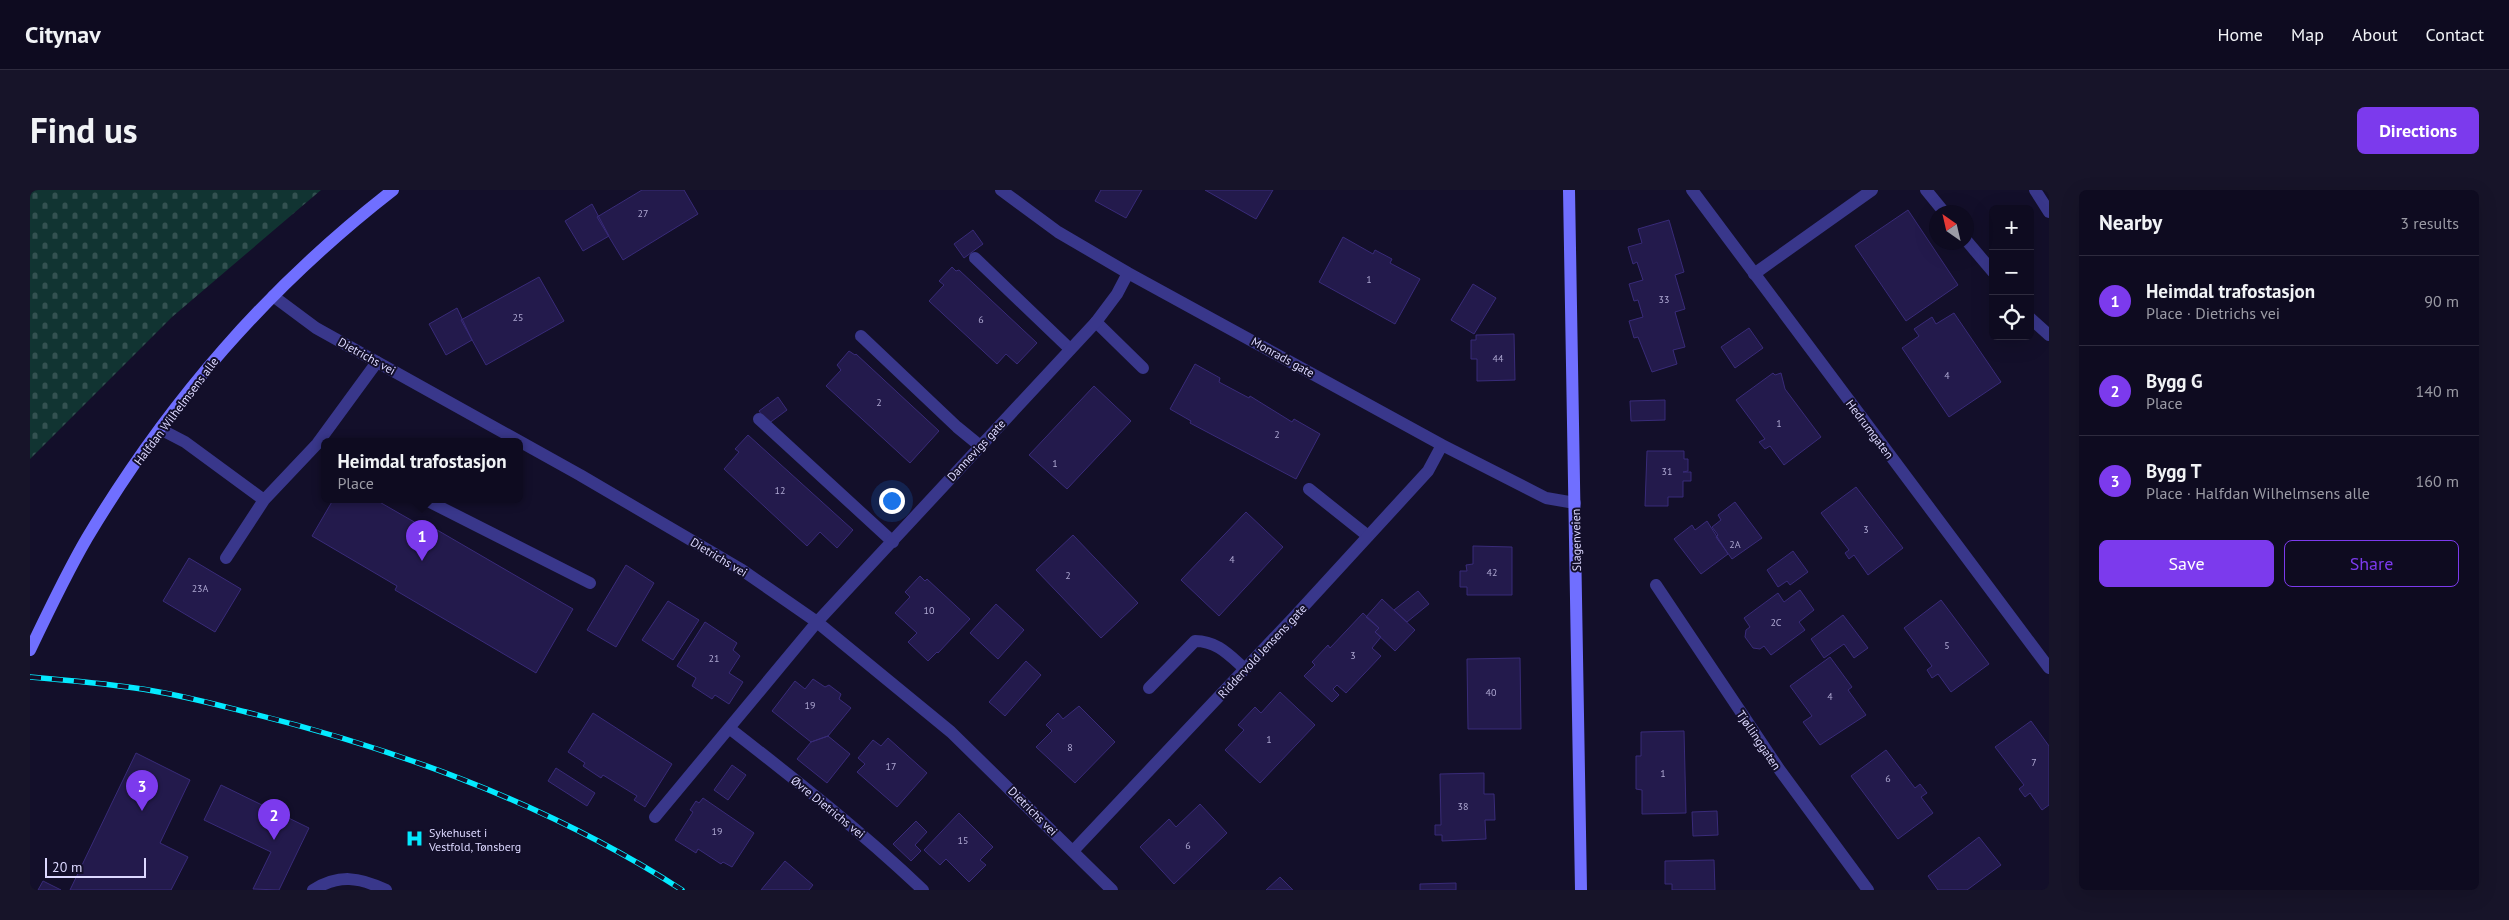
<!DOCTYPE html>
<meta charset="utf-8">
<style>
body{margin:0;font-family:"PT Sans",sans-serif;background:#171429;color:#f1f3f6}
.controls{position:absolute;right:15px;top:15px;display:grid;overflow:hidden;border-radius:8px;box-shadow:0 5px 20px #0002}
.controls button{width:45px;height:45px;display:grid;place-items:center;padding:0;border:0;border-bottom:1px solid #2e2b3e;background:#0e0b20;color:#f1f3f6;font:25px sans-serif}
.compass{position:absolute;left:1899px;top:15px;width:45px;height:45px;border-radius:50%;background:#0e0b20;box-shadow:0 5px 20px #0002;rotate:326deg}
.scale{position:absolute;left:15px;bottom:12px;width:101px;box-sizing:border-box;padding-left:5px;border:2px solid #dcd8ff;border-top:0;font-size:14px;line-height:18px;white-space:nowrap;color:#dcd8ff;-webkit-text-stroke:4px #130f2a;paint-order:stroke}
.you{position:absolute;left:861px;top:310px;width:18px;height:18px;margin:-12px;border:4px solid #fff;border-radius:50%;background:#1a73e8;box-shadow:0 0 0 8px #1a73e833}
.badge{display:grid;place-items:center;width:32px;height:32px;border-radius:50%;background:#7c3aed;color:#fff;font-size:16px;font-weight:700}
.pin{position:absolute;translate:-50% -41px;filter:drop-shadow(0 1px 2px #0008)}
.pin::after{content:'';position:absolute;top:26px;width:18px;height:15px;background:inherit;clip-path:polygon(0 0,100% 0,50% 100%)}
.popup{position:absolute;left:291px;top:248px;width:202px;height:65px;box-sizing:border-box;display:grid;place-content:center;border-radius:8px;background:#0e0b20;filter:drop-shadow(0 1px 4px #0005);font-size:16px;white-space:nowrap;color:#9b9ba5}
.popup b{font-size:19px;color:#f1f3f6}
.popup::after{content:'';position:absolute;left:50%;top:100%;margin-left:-10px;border:10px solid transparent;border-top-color:#0e0b20}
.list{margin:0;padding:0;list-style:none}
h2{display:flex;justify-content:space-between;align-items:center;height:65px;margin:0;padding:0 20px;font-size:21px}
h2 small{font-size:16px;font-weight:400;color:#9b9ba5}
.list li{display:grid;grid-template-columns:32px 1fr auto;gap:15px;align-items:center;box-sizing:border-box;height:90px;padding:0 20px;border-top:1px solid #2e2b3e}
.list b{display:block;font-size:19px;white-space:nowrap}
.list p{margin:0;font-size:16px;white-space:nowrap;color:#9b9ba5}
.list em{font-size:16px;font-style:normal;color:#9b9ba5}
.actions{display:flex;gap:10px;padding:15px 20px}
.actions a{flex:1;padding:11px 0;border:1px solid #7c3aed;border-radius:8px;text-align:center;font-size:18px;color:#7c3aed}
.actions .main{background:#7c3aed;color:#fff}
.icon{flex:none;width:28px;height:28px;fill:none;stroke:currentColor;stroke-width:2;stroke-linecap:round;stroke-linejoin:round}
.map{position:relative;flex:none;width:2019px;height:700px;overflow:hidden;border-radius:8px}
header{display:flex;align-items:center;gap:30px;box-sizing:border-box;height:70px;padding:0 25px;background:#0e0b20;border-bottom:1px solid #2e2b3e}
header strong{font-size:24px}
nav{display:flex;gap:28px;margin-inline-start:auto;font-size:18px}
.intro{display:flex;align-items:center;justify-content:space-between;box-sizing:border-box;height:120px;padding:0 30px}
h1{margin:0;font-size:35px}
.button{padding:12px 22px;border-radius:8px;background:#7c3aed;color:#fff;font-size:18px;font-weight:700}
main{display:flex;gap:30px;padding:0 30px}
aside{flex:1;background:#0e0b20;border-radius:8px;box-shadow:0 5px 20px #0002}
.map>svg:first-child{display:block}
.cemetery{fill:url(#cemetery-stones)}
.building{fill:#231a4c;stroke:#392b79}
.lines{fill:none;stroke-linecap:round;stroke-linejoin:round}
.lane{stroke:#39378b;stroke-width:12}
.street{stroke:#39378b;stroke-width:12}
.secondary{stroke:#706fff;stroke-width:12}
.rail-casing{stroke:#04eaff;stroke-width:5.5}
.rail{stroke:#130f2a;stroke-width:4;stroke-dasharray:11;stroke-linecap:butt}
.labels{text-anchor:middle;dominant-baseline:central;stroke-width:4;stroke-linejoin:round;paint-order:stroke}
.number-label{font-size:10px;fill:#aea8d2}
.street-label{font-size:12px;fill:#dcd8ff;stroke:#130f2a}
.poi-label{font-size:12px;fill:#dcd8ff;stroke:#130f2a;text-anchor:start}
</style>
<header>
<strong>Citynav</strong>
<nav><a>Home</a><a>Map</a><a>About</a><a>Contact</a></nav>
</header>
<div class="intro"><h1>Find us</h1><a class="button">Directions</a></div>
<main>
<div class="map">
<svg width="2019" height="700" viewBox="0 0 2019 700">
<defs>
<pattern id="cemetery-stones" width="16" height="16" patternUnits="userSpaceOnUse" patternTransform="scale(1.25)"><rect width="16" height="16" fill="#113432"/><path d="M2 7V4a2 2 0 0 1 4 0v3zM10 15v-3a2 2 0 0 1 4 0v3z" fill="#335151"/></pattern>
</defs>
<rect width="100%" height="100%" fill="#130f2a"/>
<path class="cemetery" d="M0,0H291L142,127L0,269Z"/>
<path class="building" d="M612,0H654L668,24L593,70L567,27Z
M1071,0H1112L1096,28L1065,11Z
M1175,0H1243L1226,29Z
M562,14L579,46L553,61L535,31Z
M1878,20L1928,95L1876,131L1825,56Z
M1639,30L1654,82L1645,85L1655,119L1645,122L1655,157L1643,160L1647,174L1622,182L1608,147L1604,148L1599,131L1613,127L1608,110L1604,111L1599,94L1613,90L1607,72L1603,74L1598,57L1612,53L1608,39Z
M943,40L953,54L934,68L924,54Z
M1313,47L1343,64L1345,60L1362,69L1360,73L1390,89L1365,134L1289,92Z
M922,77L926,81L929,80L1007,153L987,174L976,164L967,174L899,111L914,95L909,91Z
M509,87L534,131L456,175L431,130Z
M1443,94L1466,108L1444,144L1421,130Z
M427,118L442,150L416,165L399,134Z
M1924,123L1971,192L1919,227L1872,158L1889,146L1884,139L1902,127L1906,134Z
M1719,138L1733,158L1705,178L1691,157Z
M1484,144L1485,190L1447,191V169H1441V150H1446V145Z
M819,161L825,165L826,164L909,241L880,273L796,196L811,180L807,175Z
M1165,174L1190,188L1189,192L1219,208L1220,206L1262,232L1264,229L1290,244L1266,289L1160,233L1161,231L1140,219Z
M1743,183L1745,185L1751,183L1755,199L1791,247L1754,275L1740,256L1735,259L1729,252L1735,249L1706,210Z
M1064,196L1101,231L1037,299L999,265Z
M748,207L757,220L738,234L729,221Z
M1635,210V230L1601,231L1600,211Z
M718,245L823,340L807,358L790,342L777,356L694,279L709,262L705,259Z
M1617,261H1654V269H1658V281L1653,282H1661V291H1653V307H1638V316H1615Z
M1826,297L1873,358L1838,385L1824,365L1819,369L1815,363L1819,360L1791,323Z
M303,310H346L400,341L402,337L543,419L506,483L365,400L367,396L282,346Z
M1705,312L1732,348L1702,369L1686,347L1688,345L1682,337L1691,330L1688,325Z
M1216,322L1253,357L1189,426L1151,390Z
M1677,331L1698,364L1671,384L1644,349L1662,335L1665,340Z
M1043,345L1108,413L1071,448L1006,380Z
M1443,356L1482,357V405H1437V397H1430V381H1437L1436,375L1443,374Z
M1763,361L1778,382L1760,395L1757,391L1748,397L1737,380Z
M159,368L211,399L185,442L133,411Z
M596,375L624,393L586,457L557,440Z
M890,386L895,391L897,389L940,429L908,463L907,462L898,471L878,452L887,443L865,423L880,407L875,402Z
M1770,400L1784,420L1769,432L1775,440L1741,465L1734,456L1730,459L1723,458L1715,447L1716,440L1720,437L1714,428L1748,403L1754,412Z
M1388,401L1399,414L1377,432L1364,420Z
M1352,409L1385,440L1365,461L1345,442L1349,438L1336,427Z
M1911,410L1959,474L1921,502L1908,484L1902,488L1897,480L1902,476L1874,438Z
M638,411L669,430L643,470L612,450Z
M966,414L994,440L968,469L940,443Z
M1333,423L1349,438L1345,442L1351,447L1342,458L1351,466L1316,503L1307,495L1303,499L1309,505L1302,512L1274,486L1285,475L1282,472L1298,455L1300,458Z
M1813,425L1838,458L1824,468L1814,454L1794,468L1781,449Z
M675,432L707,453L703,460L710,466L699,483L713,492L699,514L685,505L682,509L662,496L666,488L647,476Z
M1800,467L1822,497L1818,500L1836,525L1790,555L1773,532L1782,526L1760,496Z
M1490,468L1491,539H1438L1437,469Z
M996,471L1011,485L975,526L959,512Z
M783,489L795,497L799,495L811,504L809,509L821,518L798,546L781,552L742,521L765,491L775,499Z
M1250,502L1285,535L1230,593L1195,560L1214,540L1208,535L1225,517L1231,523Z
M1049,516L1085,552L1045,593L1006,557L1022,541L1016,535L1028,523L1033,529Z
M563,523L642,574L615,617L604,610L607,606L573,585L571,588L553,576L555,573L538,562Z
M2001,531L2019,556V615L2012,620L2000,603L1995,607L1989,599L1994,595L1965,557Z
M1654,541L1656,623L1612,624V600L1606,599V566H1611V542Z
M798,546L820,564L797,593L767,569L781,552Z
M858,548L897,583L867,617L827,582L835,574L828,568L843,550L851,556Z
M1856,560L1885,598L1890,594L1897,603L1891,607L1903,623L1868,649L1821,586Z
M106,563L160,590L130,653L158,667L141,700H40Z
M702,575L716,585L698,610L684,600Z
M526,578L565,603L557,616L518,591Z
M1454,583V604H1464L1465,630H1455L1456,649L1412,651V645H1405V635H1411L1410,584Z
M191,595L279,638L249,700L223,699L241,662L174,630Z
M673,608L724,643L702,677L693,672L691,674L668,659L666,663L645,650L663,622L660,620L666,611L669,613Z
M1170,614L1197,643L1144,694L1110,657L1139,629L1146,637Z
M1687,621L1688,645L1663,646L1662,622Z
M929,623L963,657L950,670L956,675L939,692L916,669L910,675L894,660Z
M886,631L897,642L885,655L891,661L881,671L863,654Z
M1949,647L1971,675L1937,700H1908L1898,686Z
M1684,670L1685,700H1642V694H1635V671Z
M755,671L783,695L779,700H731Z
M1250,687L1263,700H1236Z
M13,691L31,700H8Z
M1426,693V700H1390V694Z"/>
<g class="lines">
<path class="lane" d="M1896,0L1914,22
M2005,0L2019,22
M1936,50L1963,82
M945,68L1040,159
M1724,84L1842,0
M2000,128L2019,145
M1066,132L1113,178
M831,146L927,237L949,255
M729,229L863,352
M130,239L155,252L234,310
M1279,299L1338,346
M396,310L560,393
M196,368L234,310L287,254L347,172
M1119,498L1165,451C1187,451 1199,465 1215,479
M283,700C309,684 329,687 356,700"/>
<path class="street" d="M971,0L1028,42L1098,83L1412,255L1516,308L1545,313
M1662,0L2019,478
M243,106L286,138L550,285L712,380L787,432L921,542L1082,700
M1626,395L1749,579L1838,700
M625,627L699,538
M1043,661L1264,427L1398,281L1412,255
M893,700C832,642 766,590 699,538L787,432L1066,132L1087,104L1098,83"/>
<path class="secondary" d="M1539,0L1551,700
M0,460C18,422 36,384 57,348C139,211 237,98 363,0"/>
<defs>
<path id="rail" d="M0,487C35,490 70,493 105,498C143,503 180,513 216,522C368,559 520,615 652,700"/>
</defs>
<use href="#rail" class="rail-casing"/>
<use href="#rail" class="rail"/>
</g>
<defs>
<symbol id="hospital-bare" viewBox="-9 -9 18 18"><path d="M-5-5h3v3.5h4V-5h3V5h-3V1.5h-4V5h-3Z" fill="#04eaff" stroke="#130f2a" stroke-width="2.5" paint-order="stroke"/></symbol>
</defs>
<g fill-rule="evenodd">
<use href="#hospital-bare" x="372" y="636" width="25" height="25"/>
</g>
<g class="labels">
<g class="number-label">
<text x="613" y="23">27</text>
<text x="1339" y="89">1</text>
<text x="1634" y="109">33</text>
<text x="488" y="127">25</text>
<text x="951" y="129">6</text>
<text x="1468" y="168">44</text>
<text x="1917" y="185">4</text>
<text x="849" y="212">2</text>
<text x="1749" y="233">1</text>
<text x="1247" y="244">2</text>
<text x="1025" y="273">1</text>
<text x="1637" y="281">31</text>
<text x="750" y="300">12</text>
<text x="1836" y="339">3</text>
<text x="1705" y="354">2A</text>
<text x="1202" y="369">4</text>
<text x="1462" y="382">42</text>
<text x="1038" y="385">2</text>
<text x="170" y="398">23A</text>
<text x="899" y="420">10</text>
<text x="1746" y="432">2C</text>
<text x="1917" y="455">5</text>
<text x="1323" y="465">3</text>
<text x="684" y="468">21</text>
<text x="1461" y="502">40</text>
<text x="1800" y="506">4</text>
<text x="780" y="515">19</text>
<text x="1239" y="549">1</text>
<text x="1040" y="557">8</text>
<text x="2004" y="572">7</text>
<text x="861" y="576">17</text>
<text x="1633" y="583">1</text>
<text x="1858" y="588">6</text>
<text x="1433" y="616">38</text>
<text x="687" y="641">19</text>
<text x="933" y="650">15</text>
<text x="1158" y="655">6</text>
</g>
<g class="street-label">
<text transform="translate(337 166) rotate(29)">Dietrichs vei</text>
<text transform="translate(1253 167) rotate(29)">Monrads gate</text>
<text transform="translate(146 221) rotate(-53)">Halfdan Wilhelmsens alle</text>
<text transform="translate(1840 239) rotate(53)">Hedrumgaten</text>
<text transform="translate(946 260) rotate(-47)">Dannevigs gate</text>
<text transform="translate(1546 350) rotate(-91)">Slagenveien</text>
<text transform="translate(689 367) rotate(31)">Dietrichs vei</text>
<text transform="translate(1232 461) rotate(-47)">Riddervold Jensens gate</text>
<text transform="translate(1729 550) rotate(56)">Tjøllinggaten</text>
<text transform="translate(798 617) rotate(39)">Øvre Dietrichs vei</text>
<text transform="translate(1003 621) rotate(45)">Dietrichs vei</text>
</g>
<g class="poi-label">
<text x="399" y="642">Sykehuset i<tspan x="399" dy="14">Vestfold, Tønsberg</tspan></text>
</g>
</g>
</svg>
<div class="controls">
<button>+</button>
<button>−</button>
<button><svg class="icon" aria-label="locate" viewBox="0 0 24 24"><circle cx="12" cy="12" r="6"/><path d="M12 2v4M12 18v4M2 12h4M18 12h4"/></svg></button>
</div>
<svg class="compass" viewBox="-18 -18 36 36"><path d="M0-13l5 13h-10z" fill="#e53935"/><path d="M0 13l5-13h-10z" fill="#9b9ba5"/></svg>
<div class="scale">20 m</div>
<div class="you"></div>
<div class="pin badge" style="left:392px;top:371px">1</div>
<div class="popup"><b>Heimdal trafostasjon</b>Place</div>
<div class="pin badge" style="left:244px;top:650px">2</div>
<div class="pin badge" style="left:112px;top:621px">3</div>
</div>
<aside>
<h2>Nearby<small>3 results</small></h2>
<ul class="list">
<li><span class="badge">1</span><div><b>Heimdal trafostasjon</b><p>Place · Dietrichs vei</p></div><em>90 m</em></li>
<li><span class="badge">2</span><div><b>Bygg G</b><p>Place</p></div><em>140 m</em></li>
<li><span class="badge">3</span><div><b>Bygg T</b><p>Place · Halfdan Wilhelmsens alle</p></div><em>160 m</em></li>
</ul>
<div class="actions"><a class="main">Save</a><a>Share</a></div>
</aside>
</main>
